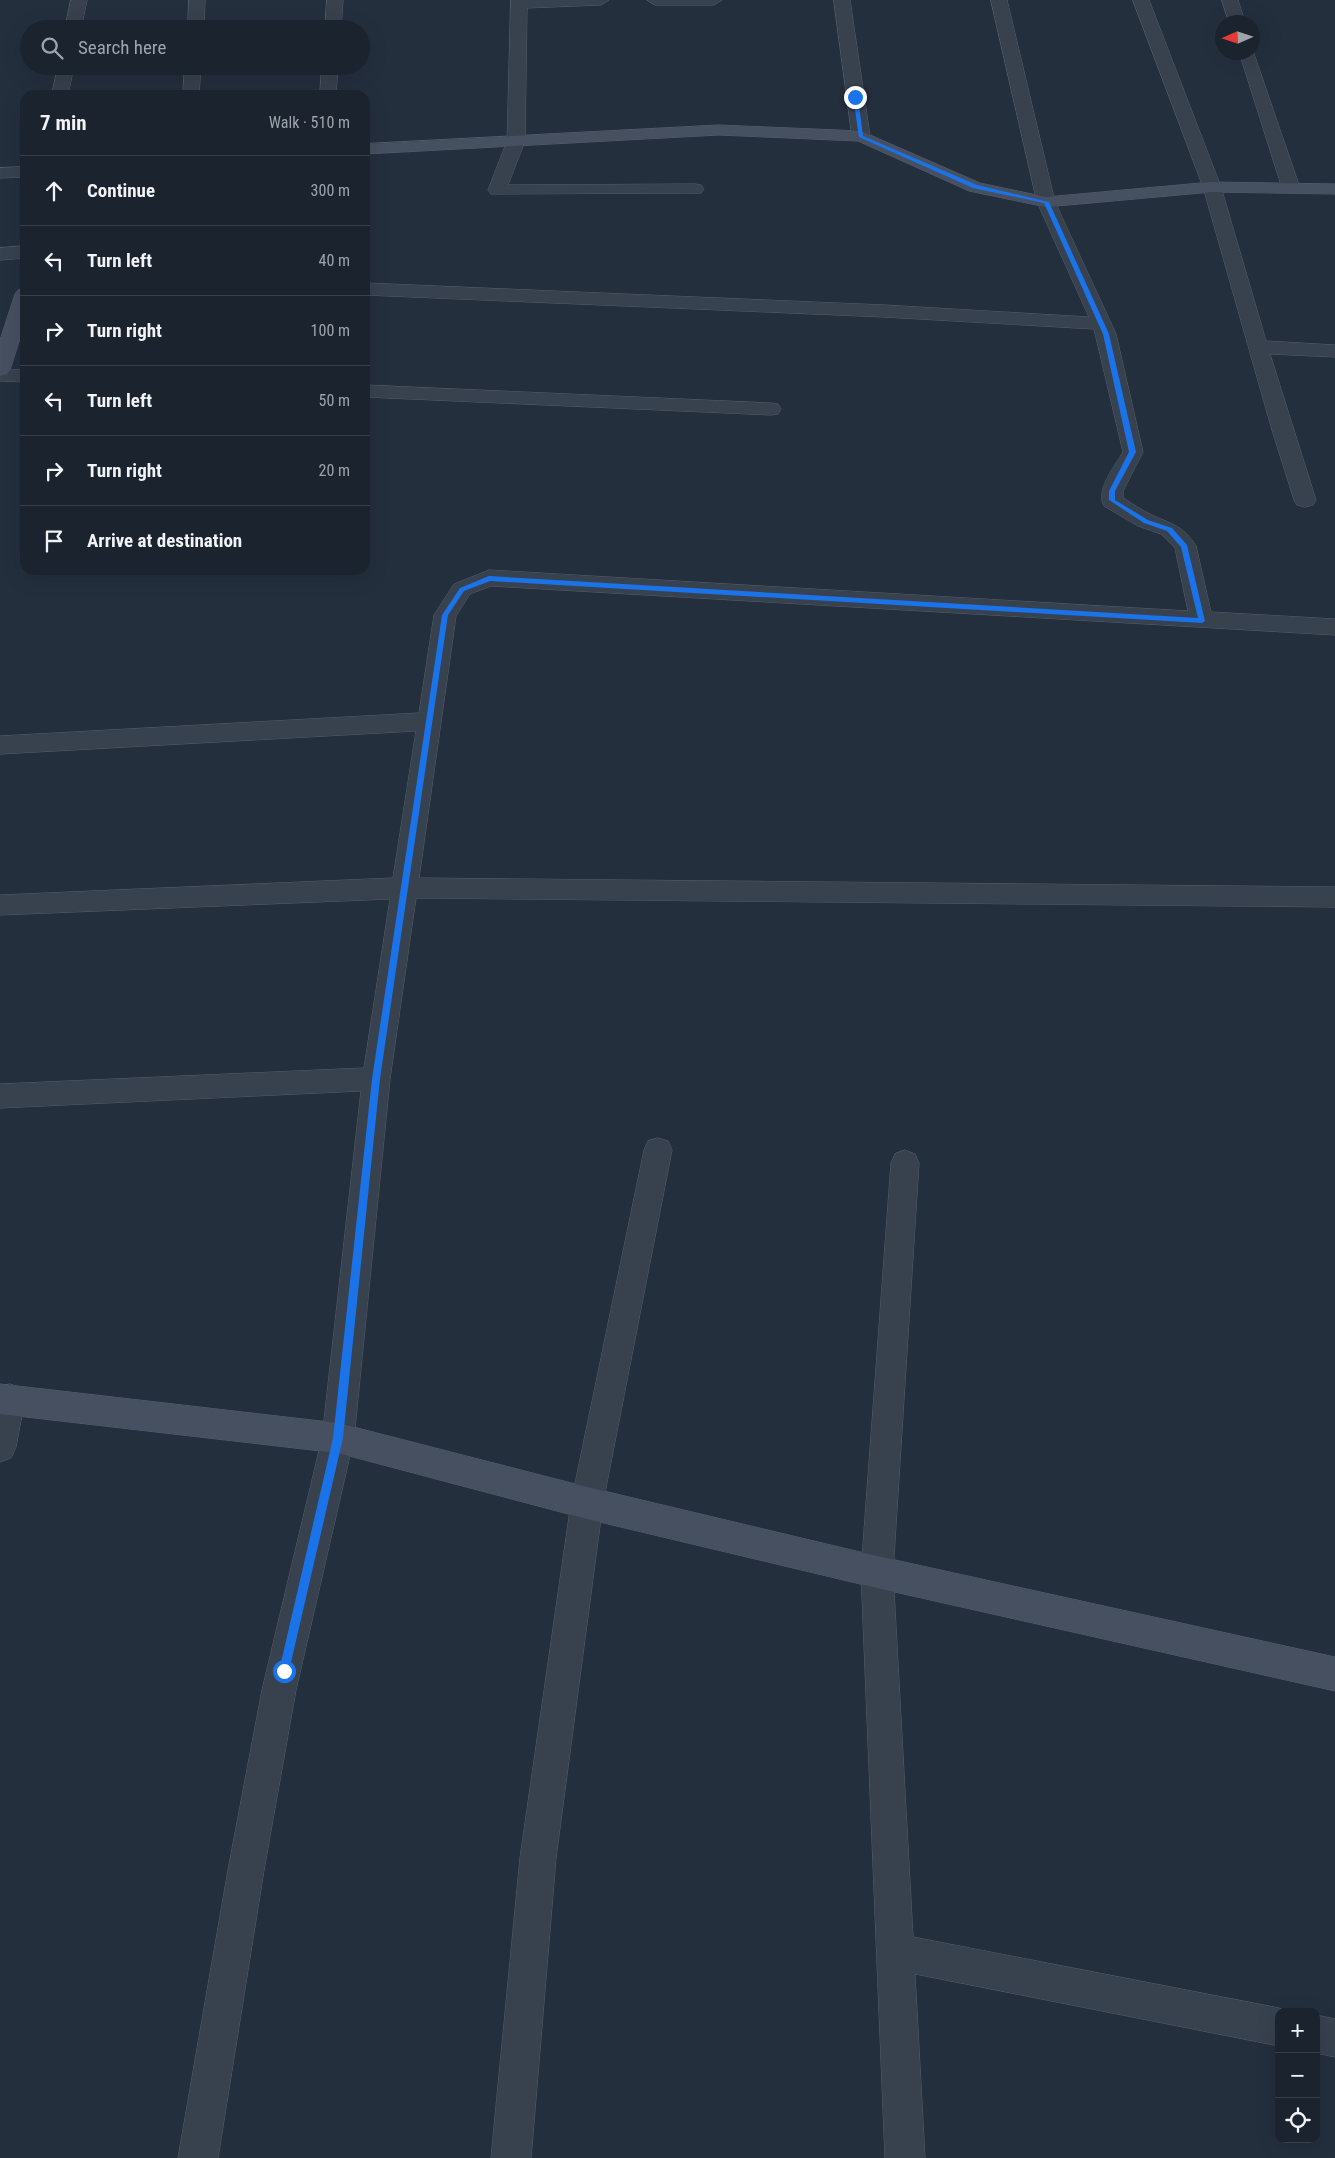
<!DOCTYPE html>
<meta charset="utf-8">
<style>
body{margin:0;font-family:"Roboto Condensed",sans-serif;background:#242b36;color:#f1f3f6}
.controls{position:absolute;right:15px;bottom:15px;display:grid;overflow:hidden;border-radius:10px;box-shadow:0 5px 20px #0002}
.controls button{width:45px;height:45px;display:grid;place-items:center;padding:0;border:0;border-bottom:1px solid #39404a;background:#1b232e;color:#f1f3f6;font:25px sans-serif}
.compass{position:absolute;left:1215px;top:15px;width:45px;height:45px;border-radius:50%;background:#1b232e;box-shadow:0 5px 20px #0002;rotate:267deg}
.stop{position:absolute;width:15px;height:15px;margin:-11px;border:4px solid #1a73e8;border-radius:50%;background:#fff}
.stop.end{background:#1a73e8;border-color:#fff;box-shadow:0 1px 5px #0008}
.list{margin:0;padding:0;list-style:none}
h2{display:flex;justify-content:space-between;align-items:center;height:65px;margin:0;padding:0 20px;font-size:21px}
h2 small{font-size:16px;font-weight:400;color:#a0a4aa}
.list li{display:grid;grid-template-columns:32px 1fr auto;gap:15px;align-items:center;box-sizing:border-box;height:70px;padding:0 20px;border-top:1px solid #39404a}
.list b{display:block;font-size:19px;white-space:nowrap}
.list em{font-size:16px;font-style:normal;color:#a0a4aa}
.icon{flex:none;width:28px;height:28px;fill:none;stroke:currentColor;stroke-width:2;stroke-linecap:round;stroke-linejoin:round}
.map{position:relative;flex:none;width:1335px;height:2158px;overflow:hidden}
.search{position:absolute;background:#1b232e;box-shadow:0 5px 20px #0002;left:20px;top:20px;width:350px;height:55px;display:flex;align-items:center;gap:12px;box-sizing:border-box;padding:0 18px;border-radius:28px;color:#a0a4aa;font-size:19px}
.panel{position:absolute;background:#1b232e;box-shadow:0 5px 20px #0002;left:20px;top:90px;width:350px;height:485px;border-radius:15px}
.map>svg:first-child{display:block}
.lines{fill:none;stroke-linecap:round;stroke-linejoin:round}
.street-casing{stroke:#565f6c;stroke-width:1}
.secondary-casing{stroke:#565f6c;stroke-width:1}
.street{fill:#38414e;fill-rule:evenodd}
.secondary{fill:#465061;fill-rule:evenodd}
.route{fill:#1a73e8}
</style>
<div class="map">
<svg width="1335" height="2158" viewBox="0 0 1335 2158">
<rect width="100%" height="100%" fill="#242f3e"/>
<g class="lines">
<defs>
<path id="street" d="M71,0H87L81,29H65Z
M189,0H205L204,29H188Z
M327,0H343L341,29H325Z
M511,0H609L601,5L527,8L525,141L508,185L695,184L701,185L704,189L701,193L491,194L488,190L507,141Z
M647,0H722L714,5H655Z
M834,0H850L870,136L867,140H855L852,136Z
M991,0H1007L1055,202L1116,334L1143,452L1123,491V498C1133,504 1143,511 1154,516C1174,525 1183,526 1196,546L1211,612L1335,619V635L491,586L470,594L456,616L419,878L1335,887V907L416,898L390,1079L354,1438L296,1690L264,1870L218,2158H178L228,1870L262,1690L322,1438L361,1091L0,1108V1084L364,1068L390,899L0,915V895L393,878L416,731L0,754V736L419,713L434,615L454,584L489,570L1188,611L1175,548L1161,534L1138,526L1104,506C1095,490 1115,466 1123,452L1094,329L884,317L365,295V283L884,305L1089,317L1037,202Z
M1133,0H1149L1221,187L1266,341L1335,345V357L1270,354L1316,500L1313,505L1305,507L1297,505L1294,500L1272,430L1203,187Z
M1222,0H1238L1245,22H1229Z
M1252,48L1300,188L1297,192H1285L1282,188L1239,52H1252Z
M58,66H74L68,95H52Z
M185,66H201L199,95H183Z
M322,66H338L336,95H320Z
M25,167V177L0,178V168Z
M25,246V258L0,260V248Z
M0,369L25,370V382L0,381Z
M365,385L771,403L778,404L781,409L778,414L771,415L365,397Z
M658,1138L668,1141L672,1150L603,1503L556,1858L531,2158H491L520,1858L571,1503L644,1150L648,1141Z
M905,1150L915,1154L919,1163L893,1572L913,1937L1279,2008L1288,2012H1279V2046L915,1974L925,2158H885L861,1572L891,1163L895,1154Z
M10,1384L21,1388L25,1399L16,1447L11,1458L0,1462V1388Z
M1316,2015L1335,2019V2057L1316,2053Z"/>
<path id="secondary" d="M719,125L861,131L980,183L1046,197L1212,182L1335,184V194L1212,192L1046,207L969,191L858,141L719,135L365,154V144Z
M25,288V323L10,370L7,374L0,376V340L15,294L18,290Z
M0,1384L338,1423L587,1487L877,1556L1335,1657V1691L877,1588L587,1519L338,1453L0,1414Z"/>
</defs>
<use href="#street" class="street-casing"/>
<use href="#secondary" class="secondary-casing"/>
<use href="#street" class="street"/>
<use href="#secondary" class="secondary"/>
</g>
<path class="route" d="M855,96L858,97L863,136L977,185L1049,202L1109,334L1136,452L1115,491V500L1148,520L1172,528L1187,545L1205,621L1202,623L490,581L464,591L448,615L380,1079L343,1438L289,1671L284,1676L279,1671L333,1438L372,1079L442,615L460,588L489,576L1198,618L1181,547L1167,531L1144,523L1109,500V491L1129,452L1103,334L1044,203L973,188L859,137L853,97Z"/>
</svg>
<div class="controls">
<button>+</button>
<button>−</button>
<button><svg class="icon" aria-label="locate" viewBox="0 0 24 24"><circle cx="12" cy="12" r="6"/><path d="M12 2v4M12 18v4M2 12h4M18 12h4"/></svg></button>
</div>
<svg class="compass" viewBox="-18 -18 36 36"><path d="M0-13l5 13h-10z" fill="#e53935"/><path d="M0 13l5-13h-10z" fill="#a0a4aa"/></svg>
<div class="stop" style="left:284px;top:1671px"></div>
<div class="stop end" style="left:855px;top:97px"></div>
<div class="search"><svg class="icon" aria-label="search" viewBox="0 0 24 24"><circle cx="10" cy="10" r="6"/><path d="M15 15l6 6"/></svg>Search here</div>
<section class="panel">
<h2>7 min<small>Walk · 510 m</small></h2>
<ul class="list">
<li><svg class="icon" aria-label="ahead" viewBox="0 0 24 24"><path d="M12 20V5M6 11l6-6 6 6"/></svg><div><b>Continue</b></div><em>300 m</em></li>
<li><svg class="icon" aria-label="left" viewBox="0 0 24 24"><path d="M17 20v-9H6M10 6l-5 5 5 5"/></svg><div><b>Turn left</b></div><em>40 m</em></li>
<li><svg class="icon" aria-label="right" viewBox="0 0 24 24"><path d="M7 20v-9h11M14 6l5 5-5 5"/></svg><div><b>Turn right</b></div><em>100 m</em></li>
<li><svg class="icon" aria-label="left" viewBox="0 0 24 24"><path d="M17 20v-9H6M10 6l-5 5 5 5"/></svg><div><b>Turn left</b></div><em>50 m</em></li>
<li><svg class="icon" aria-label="right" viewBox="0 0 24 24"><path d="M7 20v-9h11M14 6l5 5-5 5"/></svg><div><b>Turn right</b></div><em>20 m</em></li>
<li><svg class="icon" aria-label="arrive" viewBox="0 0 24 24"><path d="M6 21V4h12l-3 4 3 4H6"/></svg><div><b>Arrive at destination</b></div></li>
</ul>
</section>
</div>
